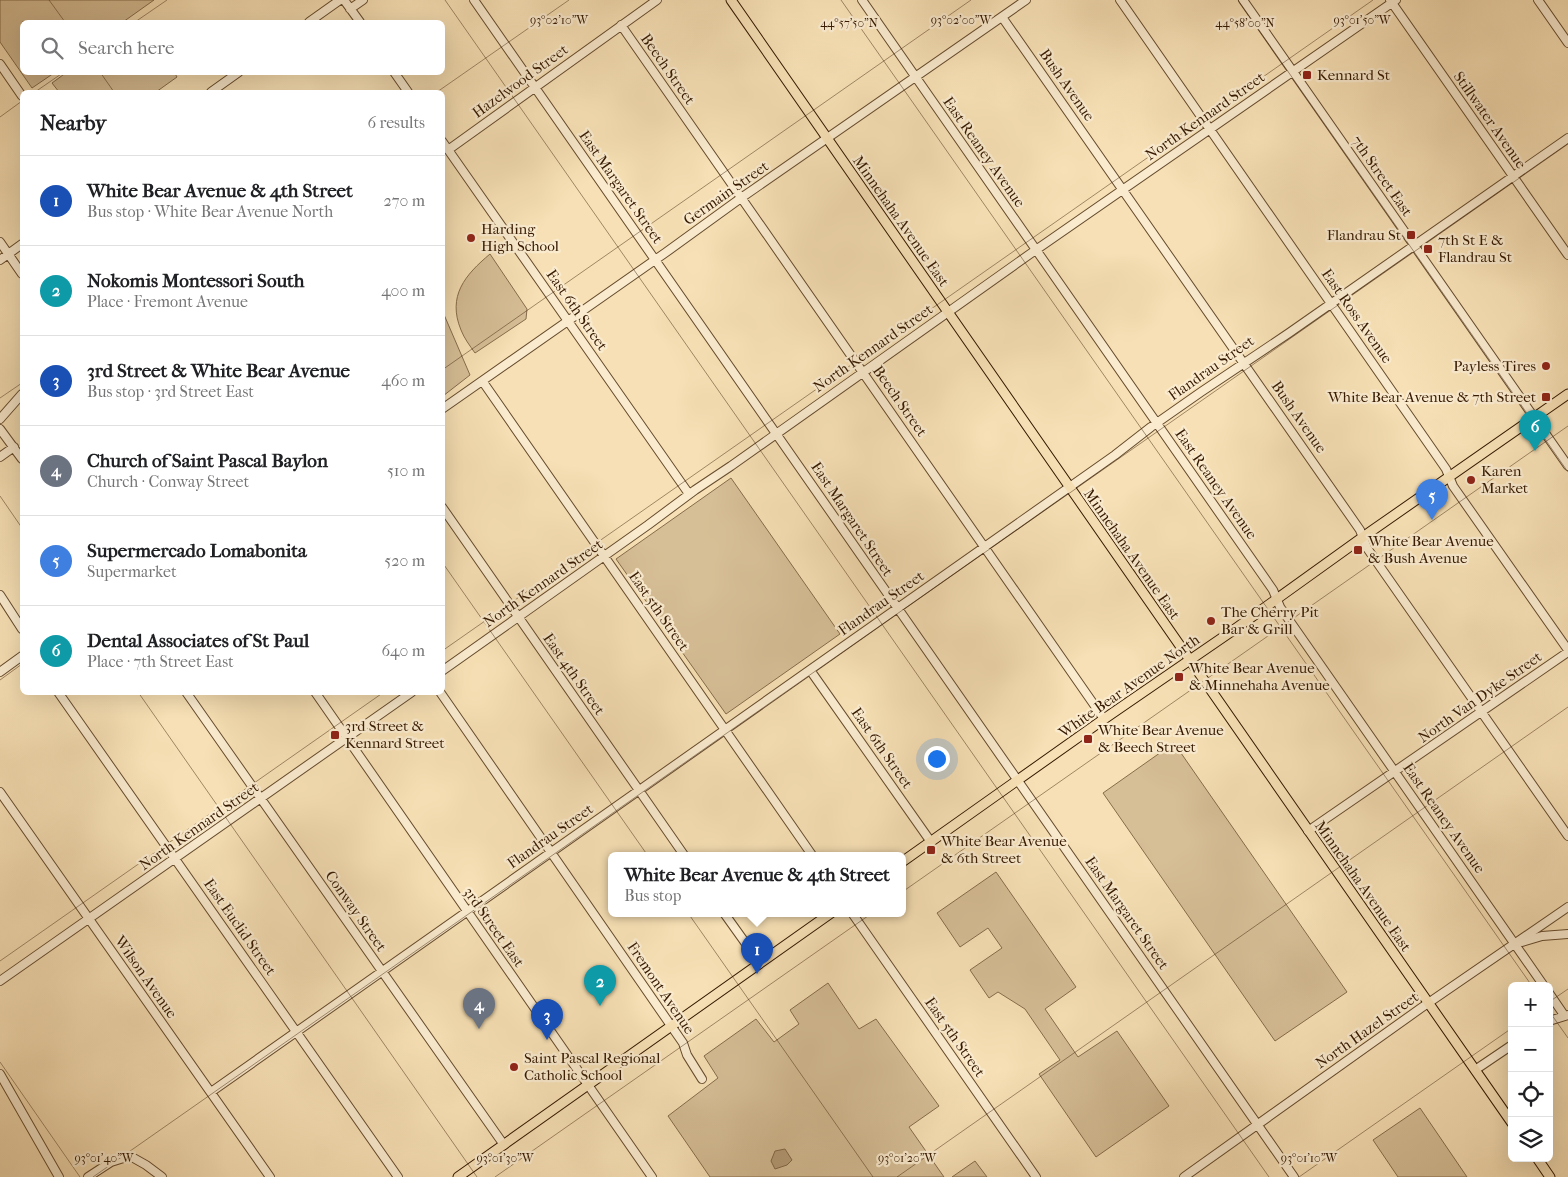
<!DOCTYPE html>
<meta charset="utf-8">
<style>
body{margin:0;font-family:"IM FELL French Canon",serif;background:#f6f6f6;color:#202124}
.controls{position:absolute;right:15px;bottom:15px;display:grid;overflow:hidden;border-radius:8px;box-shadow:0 5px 20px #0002}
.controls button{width:45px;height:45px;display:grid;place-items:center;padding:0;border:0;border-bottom:1px solid #e0e0e0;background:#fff;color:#202124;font:25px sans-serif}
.you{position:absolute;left:936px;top:758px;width:18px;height:18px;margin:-12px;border:4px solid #fff;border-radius:50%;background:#1a73e8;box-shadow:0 0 0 8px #1a73e833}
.badge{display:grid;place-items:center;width:32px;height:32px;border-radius:50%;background:#b45309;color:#fff;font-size:16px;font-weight:700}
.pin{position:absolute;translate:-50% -41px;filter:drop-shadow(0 1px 2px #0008)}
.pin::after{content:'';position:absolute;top:26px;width:18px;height:15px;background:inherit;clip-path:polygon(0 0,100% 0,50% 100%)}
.popup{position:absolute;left:608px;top:852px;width:298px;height:65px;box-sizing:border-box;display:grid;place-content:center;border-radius:8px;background:#fff;filter:drop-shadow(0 1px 4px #0005);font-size:16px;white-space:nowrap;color:#757577}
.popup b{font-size:19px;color:#202124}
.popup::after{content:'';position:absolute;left:50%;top:100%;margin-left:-10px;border:10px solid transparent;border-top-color:#fff}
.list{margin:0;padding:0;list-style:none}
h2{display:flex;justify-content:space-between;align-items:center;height:65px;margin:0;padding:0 20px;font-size:21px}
h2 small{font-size:16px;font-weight:400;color:#757577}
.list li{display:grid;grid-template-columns:32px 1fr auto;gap:15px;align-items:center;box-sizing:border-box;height:90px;padding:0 20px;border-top:1px solid #e0e0e0}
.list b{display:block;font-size:19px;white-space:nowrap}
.list p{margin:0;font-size:16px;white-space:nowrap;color:#757577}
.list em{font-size:16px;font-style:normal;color:#757577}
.icon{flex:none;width:28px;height:28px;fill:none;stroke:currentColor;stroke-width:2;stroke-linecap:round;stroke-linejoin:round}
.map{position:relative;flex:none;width:1568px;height:1177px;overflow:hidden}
.search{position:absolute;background:#fff;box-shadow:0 5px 20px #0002;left:20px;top:20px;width:425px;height:55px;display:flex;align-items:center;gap:12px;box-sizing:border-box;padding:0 18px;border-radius:8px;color:#757577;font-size:19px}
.panel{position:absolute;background:#fff;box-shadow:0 5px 20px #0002;left:20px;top:90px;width:425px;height:605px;border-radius:8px}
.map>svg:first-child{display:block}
.green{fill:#d6be96;stroke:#866c4b}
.water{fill:#b59c77;stroke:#826847}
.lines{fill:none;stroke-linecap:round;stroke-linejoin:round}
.minor-casing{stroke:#664b2d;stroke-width:10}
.major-casing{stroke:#351900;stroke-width:11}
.minor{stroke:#faebcf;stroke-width:8}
.major{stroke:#f7e0b5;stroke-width:9}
.ticks{fill:none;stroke:#351900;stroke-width:1;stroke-opacity:0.45}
.poi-dot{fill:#8f2418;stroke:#faebcf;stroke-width:2}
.labels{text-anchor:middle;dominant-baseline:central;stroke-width:4.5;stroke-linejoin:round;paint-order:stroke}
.street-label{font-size:15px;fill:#351900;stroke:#faebcf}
.poi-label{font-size:15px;fill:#351900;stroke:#faebcf;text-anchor:start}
.ticks-label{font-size:12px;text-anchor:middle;fill:#351900;stroke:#faebcf;stroke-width:4.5;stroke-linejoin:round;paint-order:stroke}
</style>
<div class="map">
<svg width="1568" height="1177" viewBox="0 0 1568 1177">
<rect width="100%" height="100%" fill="#f7e0b5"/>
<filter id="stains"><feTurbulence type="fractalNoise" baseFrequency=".004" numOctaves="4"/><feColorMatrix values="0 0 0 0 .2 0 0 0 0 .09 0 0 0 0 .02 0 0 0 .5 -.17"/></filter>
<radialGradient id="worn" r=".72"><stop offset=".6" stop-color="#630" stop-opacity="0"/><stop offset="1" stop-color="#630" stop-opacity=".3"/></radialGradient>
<path class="green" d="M0,0H154L123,22H22V72L54,73L32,88L0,42Z
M67,72H174L177,77L156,92H59L52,83Z
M490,254L527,309L526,319L475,353C470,346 464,338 461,330C447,296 465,275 490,254Z
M442,310L470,375L443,396H442Z
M731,478L840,634L726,714L616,559Z
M1174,743L1347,992L1275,1041L1103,793Z
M996,872L1076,987L1045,1009L1078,1057L1117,1031L1169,1106L1096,1157L1039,1074L1060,1060L1025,1009L998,992L989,998L970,970L1002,948L988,928L960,947L937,913Z
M828,983L859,1029L876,1019L939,1106L909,1127L944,1177H710L668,1116L718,1078L704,1056L756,1019L774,1042L799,1024L790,1010Z
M1420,1108L1467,1177H1398L1373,1140Z
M975,1161L987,1177H952Z"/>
<path class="water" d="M785,1149L792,1160L787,1165L775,1169L771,1161L775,1151Z"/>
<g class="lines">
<defs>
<path id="minor" d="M344,0L360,22
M474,0L1294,1177
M862,0L1273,590L1280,607L1544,986
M1120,0L1446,469L1453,486L1568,650
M1243,0L1568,466
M1390,0L1568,255
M1538,0L1568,43
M350,9L363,0
M1002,17L1360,530L1367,548L1568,836
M309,22L340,0
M621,25L1104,719
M0,64L22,96
M394,72L408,92
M211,92L239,72
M442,141L689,494
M448,150L657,0
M0,242L22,274
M0,260L22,244
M483,382L812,855
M442,409L665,253L741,198L1026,0
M0,419L22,394
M0,429L22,459
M0,457L14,447
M442,507L684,855
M0,595L22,629
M810,670L931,842
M442,671L648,525L695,490L731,466L1030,254L1396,0
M0,672L22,656
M58,692L398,1177
M186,692L504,1145
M315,692L652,1177
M440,692L683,1043L687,1055L702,1079
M0,792L270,1177
M1308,831L1568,652
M724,913L759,962
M852,913L1036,1177
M1522,942L1542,936L1568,934
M0,981L412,692
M1549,993L1564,1015
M1549,1021L1568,1015
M1475,1070L1512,1045
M0,1074L59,1177
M211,1092L1115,455L1151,427L1201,392L1289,333L1568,138
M88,1177L111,1162L130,1156L146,1165L162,1177
M1184,1177L1421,1008L1568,907"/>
<path id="major" d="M731,0L1512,1123
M902,862L1104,719L1235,629L1370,532L1568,394
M1537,1158L1550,1177
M458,1177L831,913"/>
</defs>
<use href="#minor" class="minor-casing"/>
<use href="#major" class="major-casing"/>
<use href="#minor" class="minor"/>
<use href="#major" class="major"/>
</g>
<path class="ticks" d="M49,0L65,22M445,0L1269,1177M841,0L1532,986M1238,0L1568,472M135,22L167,0M100,72L114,92M35,92L64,72M437,92L569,0M0,117L22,101M442,370L971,0M0,398L22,383M0,496L22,528M442,562L873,1177M442,651L1373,0M0,680L22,664M138,692L477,1177M0,961L384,692M1549,1002L1568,989M1549,1011L1568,1038M0,1062L80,1177M93,1177L1568,144M495,1177L1568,426M897,1177L1568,707M1299,1177L1512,1028"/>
<g class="poi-dot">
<rect x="1302" y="70" width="10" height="10" rx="2.5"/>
<rect x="1406" y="230" width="10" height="10" rx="2.5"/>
<circle cx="471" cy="238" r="5"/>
<rect x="1423" y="244" width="10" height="10" rx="2.5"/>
<circle cx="1546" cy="366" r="5"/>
<rect x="1541" y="392" width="10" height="10" rx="2.5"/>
<circle cx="1471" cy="480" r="5"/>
<rect x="1353" y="545" width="10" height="10" rx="2.5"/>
<circle cx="1211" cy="621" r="5"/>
<rect x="1174" y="672" width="10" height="10" rx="2.5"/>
<rect x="330" y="730" width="10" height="10" rx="2.5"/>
<rect x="1083" y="734" width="10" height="10" rx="2.5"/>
<rect x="926" y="845" width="10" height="10" rx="2.5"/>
<circle cx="514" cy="1067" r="5"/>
</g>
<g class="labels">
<g class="street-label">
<text transform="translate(668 69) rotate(55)">Beech Street</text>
<text transform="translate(520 81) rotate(-36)">Hazelwood Street</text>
<text transform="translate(1067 85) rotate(55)">Bush Avenue</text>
<text transform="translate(1205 116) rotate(-35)">North Kennard Street</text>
<text transform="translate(1490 120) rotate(55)">Stillwater Avenue</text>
<text transform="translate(984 152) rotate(55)">East Reaney Avenue</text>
<text transform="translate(1382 176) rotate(55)">7th Street East</text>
<text transform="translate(621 187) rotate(55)">East Margaret Street</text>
<text transform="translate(726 193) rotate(-35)">Germain Street</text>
<text transform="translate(901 221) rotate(55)">Minnehaha Avenue East</text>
<text transform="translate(577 310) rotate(55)">East 6th Street</text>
<text transform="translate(1357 316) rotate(55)">East Ross Avenue</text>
<text transform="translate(873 348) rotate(-35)">North Kennard Street</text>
<text transform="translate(1211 368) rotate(-35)">Flandrau Street</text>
<text transform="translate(900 401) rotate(55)">Beech Street</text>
<text transform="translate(1299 417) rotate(55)">Bush Avenue</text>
<text transform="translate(1216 484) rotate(55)">East Reaney Avenue</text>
<text transform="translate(852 519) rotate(56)">East Margaret Street</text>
<text transform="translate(1132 554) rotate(55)">Minnehaha Avenue East</text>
<text transform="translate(543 583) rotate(-35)">North Kennard Street</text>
<text transform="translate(881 603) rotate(-35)">Flandrau Street</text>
<text transform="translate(659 611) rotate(55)">East 5th Street</text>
<text transform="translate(574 674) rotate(55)">East 4th Street</text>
<text transform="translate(1129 686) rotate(-35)">White Bear Avenue North</text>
<text transform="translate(1480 697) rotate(-35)">North Van Dyke Street</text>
<text transform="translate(882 748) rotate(55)">East 6th Street</text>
<text transform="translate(1444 818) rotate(55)">East Reaney Avenue</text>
<text transform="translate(199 826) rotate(-35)">North Kennard Street</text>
<text transform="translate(550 836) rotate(-35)">Flandrau Street</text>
<text transform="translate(1363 886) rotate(55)">Minnehaha Avenue East</text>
<text transform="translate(356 911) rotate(55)">Conway Street</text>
<text transform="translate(1127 913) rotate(55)">East Margaret Street</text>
<text transform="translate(240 927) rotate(55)">East Euclid Street</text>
<text transform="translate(494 927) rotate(55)">3rd Street East</text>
<text transform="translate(146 977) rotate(55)">Wilson Avenue</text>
<text transform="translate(661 988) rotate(56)">Fremont Avenue</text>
<text transform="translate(1367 1030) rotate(-35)">North Hazel Street</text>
<text transform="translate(955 1037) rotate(55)">East 5th Street</text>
</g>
<g class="poi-label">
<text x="1317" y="75">Kennard St</text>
<text x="481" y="229">Harding<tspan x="481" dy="17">High School</tspan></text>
<text x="1401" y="235" text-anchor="end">Flandrau St</text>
<text x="1438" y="240">7th St E &amp;<tspan x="1438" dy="17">Flandrau St</tspan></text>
<text x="1536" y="366" text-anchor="end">Payless Tires</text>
<text x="1536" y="397" text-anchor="end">White Bear Avenue &amp; 7th Street</text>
<text x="1481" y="471">Karen<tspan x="1481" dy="17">Market</tspan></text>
<text x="1368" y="541">White Bear Avenue<tspan x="1368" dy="17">&amp; Bush Avenue</tspan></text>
<text x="1221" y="612">The Cherry Pit<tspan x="1221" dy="17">Bar &amp; Grill</tspan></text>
<text x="1189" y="668">White Bear Avenue<tspan x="1189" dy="17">&amp; Minnehaha Avenue</tspan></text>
<text x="345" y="726">3rd Street &amp;<tspan x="345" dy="17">Kennard Street</tspan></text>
<text x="1098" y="730">White Bear Avenue<tspan x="1098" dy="17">&amp; Beech Street</tspan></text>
<text x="941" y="841">White Bear Avenue<tspan x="941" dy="17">&amp; 6th Street</tspan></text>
<text x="524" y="1058">Saint Pascal Regional<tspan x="524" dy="17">Catholic School</tspan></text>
</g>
</g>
<g class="ticks-label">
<text x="559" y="24">93°02'10"W</text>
<text x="961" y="24">93°02'00"W</text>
<text x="1362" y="24">93°01'50"W</text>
<text x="849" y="27">44°57'50"N</text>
<text x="1245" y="27">44°58'00"N</text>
<text x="104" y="1162">93°01'40"W</text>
<text x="505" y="1162">93°01'30"W</text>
<text x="907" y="1162">93°01'20"W</text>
<text x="1309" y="1162">93°01'10"W</text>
</g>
<rect width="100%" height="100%" filter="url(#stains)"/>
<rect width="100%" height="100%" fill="url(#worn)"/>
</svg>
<div class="controls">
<button>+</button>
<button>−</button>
<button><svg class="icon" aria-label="locate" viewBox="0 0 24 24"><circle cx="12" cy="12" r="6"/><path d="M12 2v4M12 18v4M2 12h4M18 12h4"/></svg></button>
<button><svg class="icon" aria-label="layers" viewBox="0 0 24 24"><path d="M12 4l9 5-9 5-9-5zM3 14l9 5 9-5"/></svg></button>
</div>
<div class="you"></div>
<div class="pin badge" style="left:757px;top:974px;background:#1a4fb4">1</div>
<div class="popup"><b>White Bear Avenue &amp; 4th Street</b>Bus stop</div>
<div class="pin badge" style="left:600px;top:1006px;background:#0f9aa8">2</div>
<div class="pin badge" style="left:547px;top:1040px;background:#1a4fb4">3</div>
<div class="pin badge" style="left:479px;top:1029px;background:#6b7280">4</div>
<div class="pin badge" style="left:1432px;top:520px;background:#3f7fe0">5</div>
<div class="pin badge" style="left:1535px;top:451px;background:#0f9aa8">6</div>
<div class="search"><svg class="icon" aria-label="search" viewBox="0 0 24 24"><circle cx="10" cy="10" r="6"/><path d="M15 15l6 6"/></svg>Search here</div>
<section class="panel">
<h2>Nearby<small>6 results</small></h2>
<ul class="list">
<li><span class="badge" style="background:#1a4fb4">1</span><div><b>White Bear Avenue &amp; 4th Street</b><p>Bus stop · White Bear Avenue North</p></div><em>270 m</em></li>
<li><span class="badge" style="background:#0f9aa8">2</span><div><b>Nokomis Montessori South</b><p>Place · Fremont Avenue</p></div><em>400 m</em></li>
<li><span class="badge" style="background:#1a4fb4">3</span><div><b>3rd Street &amp; White Bear Avenue</b><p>Bus stop · 3rd Street East</p></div><em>460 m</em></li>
<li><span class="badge" style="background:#6b7280">4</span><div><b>Church of Saint Pascal Baylon</b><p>Church · Conway Street</p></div><em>510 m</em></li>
<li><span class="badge" style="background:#3f7fe0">5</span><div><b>Supermercado Lomabonita</b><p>Supermarket</p></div><em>520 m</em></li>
<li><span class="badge" style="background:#0f9aa8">6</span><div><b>Dental Associates of St Paul</b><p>Place · 7th Street East</p></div><em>640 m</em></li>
</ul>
</section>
</div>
